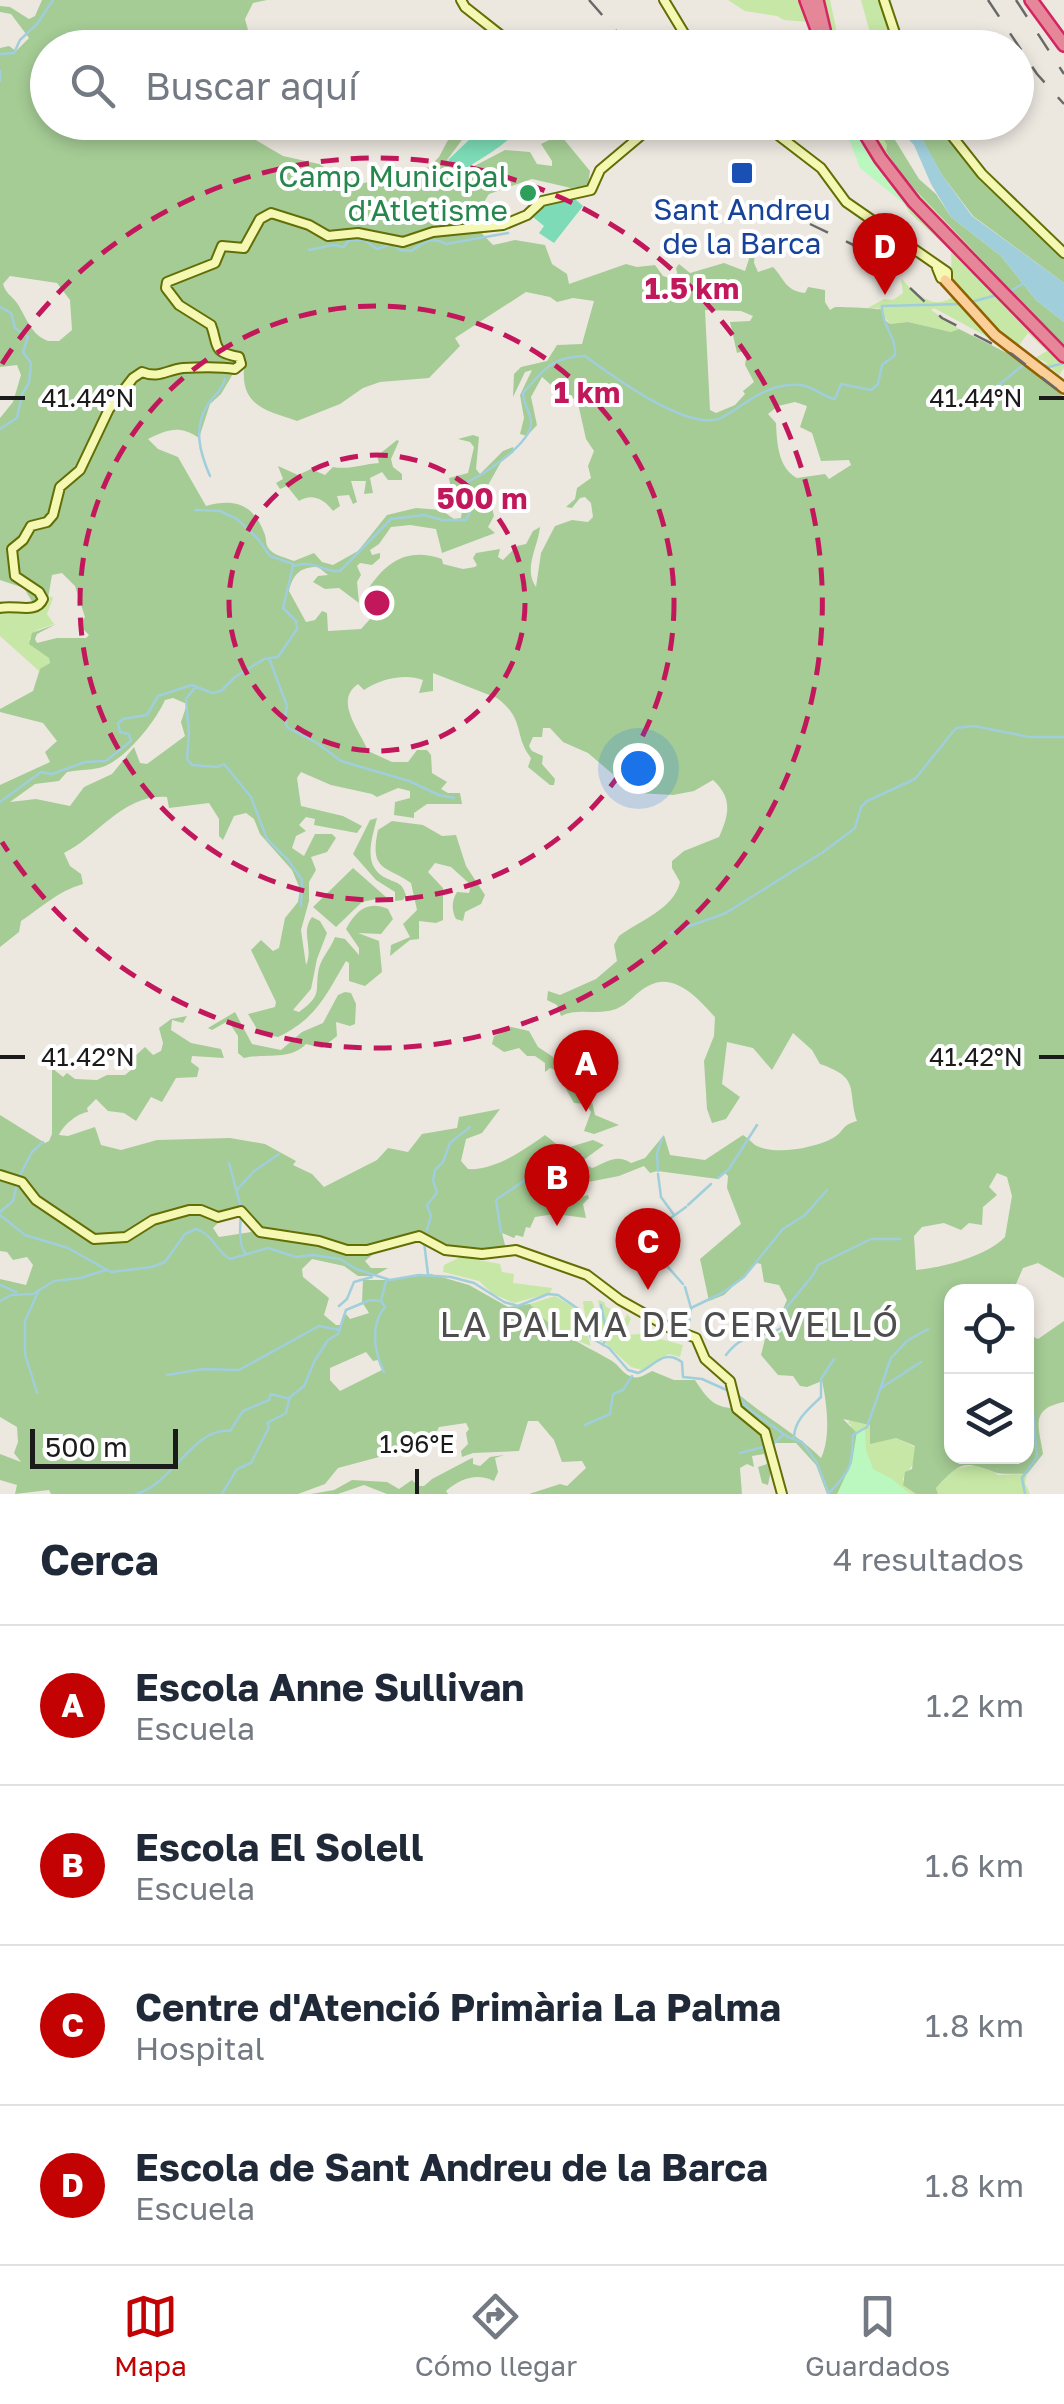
<!DOCTYPE html>
<html lang="es">
<meta charset="utf-8">
<style>
body{margin:0;font-family:"Golos Text",sans-serif;background:#f2f2f3;color:#1f2937}
.controls{position:absolute;right:30px;bottom:30px;display:grid;overflow:hidden;border-radius:20px;box-shadow:0 5px 15px #0003}
.controls button{width:90px;height:90px;display:grid;place-items:center;padding:0;border:0;border-bottom:2px solid #e0e1e3;background:#fff;color:#1f2937;font:50px sans-serif}
.scale{position:absolute;left:30px;bottom:25px;width:148px;box-sizing:border-box;padding-left:10px;border:5px solid #1b1b1b;border-top:0;font-size:28px;line-height:35px;white-space:nowrap;color:#1b1b1b;-webkit-text-stroke:8px #fff;paint-order:stroke}
.you{position:absolute;left:638px;top:768px;width:35px;height:35px;margin:-25px;border:8px solid #fff;border-radius:50%;background:#1a73e8;box-shadow:0 0 0 15px #1a73e833}
.badge{display:grid;place-items:center;width:65px;height:65px;border-radius:50%;background:#c30203;color:#fff;font-size:32px;font-weight:700}
.pin{position:absolute;translate:-50% -82px;filter:drop-shadow(0 2px 5px #0008)}
.pin::after{content:'';position:absolute;top:52px;width:35px;height:30px;background:inherit;clip-path:polygon(0 0,100% 0,50% 100%)}
.list{margin:0;padding:0;list-style:none}
h2{display:flex;justify-content:space-between;align-items:center;height:130px;margin:0;padding:0 40px;font-size:42px}
h2 small{font-size:32px;font-weight:400;color:#747a83}
.list li{display:grid;grid-template-columns:65px 1fr auto;gap:30px;align-items:center;box-sizing:border-box;height:160px;padding:0 40px;border-top:2px solid #e0e1e3}
.list b{display:block;font-size:38px;white-space:nowrap}
.list p{margin:0;font-size:32px;white-space:nowrap;color:#747a83}
.list em{font-size:32px;font-style:normal;color:#747a83}
.icon{flex:none;width:55px;height:55px;fill:none;stroke:currentColor;stroke-width:2;stroke-linecap:round;stroke-linejoin:round}
.map{position:relative;flex:none;width:1064px;height:1494px;overflow:hidden}
.search{position:absolute;background:#fff;box-shadow:0 5px 15px #0003;left:30px;right:30px;top:30px;height:110px;display:flex;align-items:center;gap:25px;box-sizing:border-box;padding:0 35px;border-radius:55px;color:#747a83;font-size:38px}
.sheet{height:770px;background:#fff}
nav{display:flex;justify-content:space-around;align-items:center;box-sizing:border-box;height:140px;border-top:2px solid #e0e1e3;background:#fff;font-size:28px;color:#747a83}
nav a{display:grid;justify-items:center;gap:5px}
nav .on{color:#c30203}
.map>svg:first-child{display:block}
.grass{fill:#c6e7a5}
.forest{fill:#a5cc95;fill-rule:evenodd}
.park{fill:#bbf8c0}
.pitch{fill:#7ddcb7}
.water{fill:#a0ceda}
.lines{fill:none;stroke-linecap:round;stroke-linejoin:round}
.stream{stroke:#a0ceda;stroke-width:2.5}
.secondary-casing{stroke:#636e05;stroke-width:12}
.primary-casing{stroke:#906001;stroke-width:14}
.highway-casing{stroke:#d32562;stroke-width:16}
.secondary{stroke:#f5f8b2;stroke-width:8}
.primary{stroke:#fbcf97;stroke-width:9}
.highway{stroke:#e58799;stroke-width:11}
.rail{stroke:#696969;stroke-width:2.5;stroke-dasharray:20 20;stroke-linecap:butt}
.ticks{fill:none;stroke:#1b1b1b;stroke-width:4}
.ring{fill:none;stroke:#c2185b;stroke-width:5;stroke-dasharray:18 12}
.transit-dot{fill:#1a4fb4;stroke:#fff;stroke-width:4}
.leisure-dot{fill:#2e9e5b;stroke:#fff;stroke-width:4}
.labels{text-anchor:middle;dominant-baseline:central;stroke-width:8;stroke-linejoin:round;paint-order:stroke}
.leisure-label{font-size:30px;fill:#27864d;stroke:#fff;text-anchor:end}
.transit-label{font-size:30px;fill:#164399;stroke:#fff}
.quarter-label{font-size:35px;letter-spacing:2.5px;fill:#4e4e4e;stroke:#fff}
.ticks-label{font-size:25px;text-anchor:middle;fill:#1b1b1b;stroke:#fff;stroke-width:8;stroke-linejoin:round;paint-order:stroke}
.centre{fill:#c2185b;stroke:#fff;stroke-width:5}
.ring-label{font-size:30px;text-anchor:middle;font-weight:bold;fill:#c2185b;stroke:#fff;stroke-width:8;stroke-linejoin:round;paint-order:stroke}
</style>
<div class="map">
<svg width="1064" height="1494" viewBox="0 0 1064 1494">
<rect width="100%" height="100%" fill="#ece8e0"/>
<path class="grass" d="M728,0H830L840,47H822L809,22L784,20L777,16L745,11Z
M861,0H889L905,47H874Z
M854,123H874L887,145L886,151L903,177L1064,346V368L1059,375L1044,361L1035,358L1047,351L1028,333L1017,348L1006,347L934,308L931,310L959,329L951,332L908,322L890,324L878,308L866,309L884,299L893,300L903,293L901,278L922,301L924,299L919,294C934,307 946,303 960,292L952,281L951,251L910,213Z
M50,596L53,598L47,614L54,624L37,630L29,639L49,658L50,663L39,671L0,636V603L34,605L49,602Z
M467,1254L474,1255L473,1259L500,1264L502,1272L514,1274L513,1283L552,1288L550,1293L514,1303L493,1294L479,1281L443,1272L444,1265Z
M555,1296L579,1310L591,1346C566,1337 546,1325 530,1304Z
M598,1300L604,1302L606,1307L621,1313L620,1319H625L627,1314L631,1319L626,1329L606,1335L602,1342C589,1335 584,1315 583,1301H592L597,1315L601,1314Z
M627,1331L626,1335L641,1334L683,1345L680,1357L669,1354L642,1370L631,1367L605,1343L607,1337Z
M851,1419L870,1425L879,1441L896,1438L915,1447L914,1463L903,1478V1484L916,1494H848L851,1425L848,1423Z
M982,1464L998,1475L1027,1474L1025,1483L1030,1494H938L936,1488L954,1469Z"/>
<path class="forest" d="M42,0H267L253,3L245,19L248,30L256,36L279,31L292,47L48,48V122L227,123L283,156L319,164L332,172L334,185L343,183L344,166L356,185L429,167L439,157L457,123H464L465,136L447,160L461,173L505,150L530,152L537,164L552,166V161L541,144L551,139L557,125L562,137L590,171L588,186L571,188L532,179L489,194L484,202L453,220H469L493,245L515,240L545,245L552,264L567,274L569,284L626,264L637,267L655,265L663,276L675,280L678,277L676,268L679,264L690,273L724,263L745,271L751,253L755,252L754,263L758,272L773,267C784,278 785,291 805,293L808,287L825,290V302L830,310L835,307C844,307 877,308 883,310L885,320L890,324L908,322L951,332L959,329L1013,356L1064,397V1278L1038,1263L1023,1268L1013,1291L952,1292V1456H1026L1027,1334L1038,1339L1064,1321V1402C1029,1409 1039,1427 1043,1454L1027,1474C1017,1473 1001,1475 994,1472C963,1459 958,1464 936,1488L938,1494H916L903,1485L905,1472L912,1469L915,1446L896,1438L870,1444V1425L843,1419L858,1434L848,1494H827L816,1465L796,1443H768L772,1465L768,1485L762,1483L758,1467L767,1464L764,1454L752,1456L754,1467L747,1464L740,1468L742,1494H529L560,1484L567,1486L586,1468L582,1461L562,1462L554,1440L538,1421H528L519,1451L473,1453L462,1457L461,1451L468,1444L466,1433L469,1429L466,1423L439,1427L436,1433L446,1441L427,1446L424,1435H414L407,1440L408,1448L400,1447L379,1457L338,1468L325,1484L298,1494H51L49,1490L15,1494L17,1485L0,1480V1454L21,1462L14,1453L18,1442L17,1427L0,1417V1279L26,1285L33,1265L27,1257L13,1260L7,1252L0,1251V1115L45,1143L49,1141L52,1134V1068L63,1077L67,1073L75,1079L97,1080L107,1075H125L136,1066L134,1057L145,1047L153,1055L161,1051L163,1043L159,1028L171,1019L187,1016L183,1023L172,1020L171,1030L191,1043L221,1049L224,1058L192,1056L191,1062L199,1068L197,1077L176,1078L162,1102L151,1097L136,1121L124,1113L108,1111L96,1099L87,1108L88,1112C78,1113 63,1125 59,1135L68,1136L95,1127L101,1145L121,1150L157,1140L230,1138L265,1144L296,1161L293,1165L312,1174L324,1187L377,1160L388,1148L408,1152L422,1134L457,1128L459,1117L500,1109L482,1133L466,1139L461,1161L468,1169C494,1171 524,1150 545,1135L563,1149L593,1140L604,1145L585,1159V1164L592,1168C606,1163 616,1153 631,1163L645,1158L664,1135L670,1155L705,1160L743,1135C748,1138 751,1142 755,1145C774,1156 815,1148 833,1138C844,1132 841,1125 857,1121C847,1089 861,1078 820,1064L812,1050L793,1033L772,1070L753,1048L727,1042L722,1084L740,1097L726,1119L712,1123L707,1109L704,1061L714,1036L715,1017C698,998 674,971 648,986C636,992 629,1004 616,1009C597,1016 579,1007 561,1016L557,1005L547,1000L548,991L560,995L596,979L617,961L614,945L619,936C639,921 674,909 680,882L672,868V861L684,851L719,837C729,815 733,798 713,780L694,791L673,795L638,793L640,789L619,771L615,776L588,753L563,742L550,728H543L542,737H533L529,746L532,751L543,756L542,764L555,779L554,785H550L528,767L531,758C513,735 526,720 497,698L433,673V691L419,693L423,680C405,673 380,679 364,690L358,684C333,701 361,732 368,751L392,762H408L417,750H427L431,755L432,773L447,782L441,789L448,793H460L462,804H427L414,813V818L394,815L395,802L410,798V791L398,788L377,797L372,794L331,785L301,772L297,778L301,806L343,816L362,826L357,833L314,825L315,819L306,817L299,825L306,831L296,836L292,848L304,856L315,834H332L336,838L327,852L311,857L316,870L309,882V901L301,930L306,965C314,949 300,932 312,917L320,921L327,933L317,959L311,989L293,1010L299,1012C324,994 314,991 319,968C322,957 331,948 335,937L345,939L359,955V948L346,929C356,911 367,900 388,909L393,919L381,934L358,933L379,941L382,972L365,986L349,981V963L346,961C326,995 316,1019 278,1037L260,1034L248,1014L275,1007L276,1002L251,950L261,940L273,951L279,948L285,918L298,902L300,889L292,870L260,834L254,819L246,813L234,816L223,840L219,836V819L209,803L169,808L167,797C124,793 97,837 64,853L70,866L81,874L83,884C58,891 42,907 21,921L19,932L0,947V785L50,762L45,752L57,741L43,723L0,712V709L33,691L40,669L50,663L49,658L29,644L32,633L56,624L37,634L35,639L37,643L57,638H86L89,635L78,624L85,617L75,586L62,573L52,575L47,604L34,605L24,588L0,580V418L13,402L21,375L17,365L0,367V48L9,46L16,51L29,38L11,14L0,12V6L10,7L29,19L35,16ZM10,276L57,283L70,300L72,330L59,341H48C30,334 27,318 17,303C11,295 6,294 3,284ZM526,292L550,297L557,302L573,298L594,301L582,344L557,345L547,361L521,367L514,374L513,397L525,372L532,370L520,395L524,418L520,434L527,436L537,425L531,397L542,377L566,398L577,399L586,439L594,451L588,466L591,478L577,488L575,499L566,507L572,508L580,498L585,497L591,503L593,517L588,522L572,520L555,526L541,553L536,587C523,569 538,547 540,527L533,531L526,544L517,546L503,560L498,557L500,549L476,553L473,558L477,565L475,567L463,569L443,564L442,559C406,547 386,562 366,592L367,599L373,590L379,587L383,591L379,609L361,629L328,631L327,613L322,611L315,620L306,622L289,591C293,574 300,567 318,567L328,575L318,576L313,582L325,589L339,588L359,603L357,582L361,575L357,566L360,563L372,565L380,558V553L372,555L370,550L379,544L391,527L410,525L436,529L442,553L495,533L488,527L494,516L487,487L501,462L514,452L513,447L503,451L480,474L476,469L479,437L473,435L458,439L470,442L474,447L468,473L449,478L452,495L463,504L461,518L454,519L441,510L416,508L387,515L358,551L333,565L322,562L314,553L294,561C287,558 276,556 271,551C265,545 267,543 265,535C254,504 235,498 206,506L178,457L158,449L148,439C168,429 180,425 199,438L210,404L221,394L237,367L244,369C241,407 268,411 297,421L340,404L363,388L380,382L429,378L460,346L455,338ZM705,310L741,311L753,316L750,321L730,322L737,353L747,350L745,365L754,382L743,391L745,394L735,405L716,413L710,410ZM795,402L807,406L800,427L812,433L821,461L849,460L851,465L829,479L825,474L797,478C778,468 777,443 776,423L768,414L778,406ZM173,698L187,704L181,722L185,736L147,764L140,763L134,747L112,774L84,787L70,806L36,799L10,802L35,784L59,781L67,772C78,770 89,770 99,768C123,763 156,721 165,700ZM644,1166L650,1173L657,1171L718,1179L725,1173L728,1176L727,1188L741,1224L700,1259L709,1301L724,1295L757,1263L761,1264L764,1282L779,1285L787,1300L783,1309L790,1318C785,1332 778,1335 765,1339L761,1355L778,1375L793,1376L800,1386L807,1387L822,1381C827,1404 831,1437 821,1458C795,1432 762,1416 734,1390L737,1408C714,1409 707,1398 695,1380H674L652,1371C644,1375 639,1380 630,1376C622,1373 620,1366 612,1361C585,1345 551,1331 530,1304L508,1307L469,1285L431,1274L390,1280H363L362,1302L369,1313L350,1319L346,1314L340,1325H336L324,1315L329,1298L303,1277L302,1269L312,1259L344,1266L358,1276H374L388,1268H371L365,1261L382,1247L350,1254L320,1244L268,1238L251,1232L219,1237L213,1228L221,1220L249,1216L258,1229L353,1249L422,1234L442,1248L506,1249L502,1233L514,1238L516,1235L523,1237L526,1227L530,1228L535,1217L555,1214L586,1218L583,1204L589,1198L588,1195L581,1197L578,1184L619,1176ZM997,1173L1007,1177L1012,1196L1005,1237C987,1256 941,1268 916,1270L914,1236L922,1227L944,1223L961,1230L969,1223L982,1225L983,1207L997,1195L989,1187ZM366,1352L373,1361L378,1360L382,1370L340,1391L330,1380V1368Z
M874,123H892L906,134H897L895,140L919,179L936,194L951,217L1001,256L1036,300L1064,322V346L903,177L886,151L887,145Z
M909,123L918,125L937,123L1064,256V283L973,216L942,175L916,128Z
M397,440L399,441L391,459L393,467L402,474V480H388L382,472L370,478L373,493L364,494L366,481H351L357,502L353,504L349,495L337,496L340,506L333,511C324,499 312,493 299,501L287,486L280,489L276,483L283,479L278,466L298,475L311,469L325,475L333,467C349,470 363,464 379,463L377,456Z
M377,818C372,839 361,867 388,879C399,884 402,883 406,895L403,900L395,901V892L376,880L353,854L370,820Z
M392,821L423,825L442,836L456,835L466,866L485,895L481,904L465,912L463,921L456,919C451,910 452,900 457,892L469,893L471,885L451,867L435,863L428,872L443,888V920L436,923L419,921V939L410,940L390,956L391,945L410,937L403,924L417,910L411,883C386,865 369,872 378,830Z
M353,868L386,897L362,902L336,927L313,907Z
M345,992L351,993L356,1004L355,1024L350,1026L336,1022L337,1036L322,1048L306,1044C290,1061 265,1053 244,1058L238,1053V1036L228,1021L212,1030L208,1028L235,1012L252,1044L281,1050L302,1032L323,1023L338,995Z
M507,1026L529,1031L538,1047L564,1064L589,1089L595,1115L619,1125L594,1134L584,1131L591,1112L586,1104L574,1103L555,1070L550,1068L545,1072V1063L535,1056H527L519,1048L504,1052L492,1044L494,1036L504,1032Z
M504,1455L495,1458L498,1472L494,1481C478,1473 462,1477 446,1491L448,1494H387L364,1485L338,1494H311L334,1490L352,1480L387,1482L399,1489L412,1480L418,1486H424L432,1479L470,1459L473,1458V1464L480,1466L490,1457Z"/>
<path class="park" d="M843,123H854L907,206L860,168Z
M865,1429L866,1450L873,1469L892,1479L910,1494H837L852,1462L857,1431Z"/>
<path class="pitch" d="M466,123H519L523,130C511,135 507,142 496,149C485,157 473,163 461,172L448,160L470,139Z
M575,199L583,206L554,243L539,233L544,226L533,217L542,205Z"/>
<path class="water" d="M892,123H909L916,127L942,175L972,216L1064,283V322L1036,300L1001,256L951,217L931,184L914,145Z"/>
<g class="lines">
<path class="stream" d="M0,54L14,53L20,40L37,24L53,0
M0,71V81
M309,250L333,245L344,247L349,240H364L377,249L392,244L400,250L411,251C423,244 430,235 446,244L508,233
M1010,291L1024,283
M971,302L997,295
M0,307L11,313L15,328L28,337L23,352L31,363L29,383L22,394L17,418L0,429
M1038,363L1049,367L1064,363
M984,406L989,393L1023,365
M210,476C200,453 193,429 207,406C213,395 222,392 225,379
M195,510L220,511L237,519L258,539L270,556L293,564
M269,658L287,706L285,716
M196,686L186,699L189,733L187,759L192,765L218,767L224,764L251,797L267,839L288,860L302,880L301,906
M284,719L288,728L317,743L341,761L409,781L439,795L454,798
M0,802L41,772L52,774L85,762L106,761L131,741L129,734L120,732L118,723L123,719L147,715L158,696L192,685L212,693L221,691L235,677L264,659L278,657L297,629L296,621L283,608L293,566C315,559 323,573 340,571L391,519L424,515L442,520H466L470,512L467,482C483,475 530,444 531,424C532,414 523,404 523,393C544,371 549,357 585,356C610,374 691,435 723,417C748,403 766,383 799,385C813,385 822,397 835,399L841,384L871,390L878,384L882,365L895,355C897,338 881,324 882,306L963,304
M822,853L855,828L861,807L867,801L915,779L956,728L974,726L1029,737H1064
M670,933L726,913L820,854
M229,1163L241,1208
M658,1171L657,1153L662,1139
M658,1174L661,1197L674,1215
M19,1177L32,1152L43,1142
M718,1178L729,1169L757,1125
M237,1190L253,1172L279,1154
M688,1205L711,1184
M0,1212L13,1201L17,1184
M241,1214C240,1226 238,1245 246,1254
M0,1215L25,1235L68,1248L111,1272L152,1267L165,1262L185,1234L196,1229C213,1234 216,1251 230,1259L268,1248L296,1257L313,1255L340,1259L356,1269L390,1280L419,1275L451,1277L474,1283L504,1302L518,1306L548,1294L558,1295L580,1310L591,1338L609,1348L628,1370L638,1373C654,1367 663,1348 682,1362L683,1377L702,1379L731,1392
M427,1230L431,1216L427,1205L437,1193L433,1180L435,1170L443,1162L450,1143L470,1127
M501,1232L496,1200L522,1182L583,1155
M424,1242L428,1274
M683,1284L667,1266L671,1245L663,1232L668,1220L686,1207
M0,1285L16,1292
M685,1287L691,1308L688,1329
M0,1301L11,1295L33,1294L54,1281L80,1278L106,1270
M381,1301L385,1307C370,1324 374,1352 384,1372
M601,1305L607,1335L603,1345
M339,1306L347,1299L354,1282L372,1277
M691,1308L722,1293L744,1277L783,1229L805,1215L827,1190
M726,1355C745,1330 758,1341 781,1328L782,1313L813,1275L818,1265L871,1239H900
M167,1375L203,1369L239,1370L319,1326L340,1330
M881,1388L921,1362
M37,1393L25,1354V1321L38,1292
M738,1396L750,1410L788,1437L802,1442L817,1463L829,1494
M290,1397L304,1386L315,1360L328,1340L338,1334L346,1310L370,1300L381,1301L386,1281
M585,1425L610,1414L613,1394L623,1390L632,1376
M794,1437C795,1419 809,1409 821,1397V1379L834,1359
M773,1444L784,1434
M740,1453L767,1446
M830,1492C851,1470 852,1466 853,1435L867,1427L891,1358L907,1341L928,1329
M136,1494C172,1485 194,1426 230,1431L243,1411L269,1400L271,1394L290,1399
M222,1494L237,1469L251,1463L269,1427L267,1423L286,1413L289,1400
M1025,1494L1022,1478L1037,1457C1035,1438 1034,1398 1026,1386"/>
<defs>
<path id="secondary" d="M461,0L465,7L517,48
M664,0L693,48
M884,0L900,48
M761,122L821,168L846,202L947,272V279L941,278L937,268
M941,122L982,174L1064,253
M0,608C15,604 36,615 43,599L39,592L15,576L12,549L23,540L31,526L47,522L53,515L60,487L80,470L109,409L133,378L142,372C159,379 166,370 183,368C200,367 218,366 235,369L241,364L239,357C211,352 219,346 211,325L179,305L166,288L167,282L215,263L222,246L244,248L260,219L271,213L309,225L328,236L358,233L403,242L433,232L503,225L527,215L542,201L591,190L600,170L657,122
M0,1175L22,1182L36,1200L94,1239L126,1237L153,1220L189,1210H201L218,1217L241,1211L260,1232L319,1241L347,1250H367L419,1236L445,1250L482,1254L516,1250L587,1275L620,1300L670,1328L696,1338L705,1359L730,1381L737,1409L765,1432L782,1494"/>
<path id="primary" d="M945,280L995,335L1064,388"/>
<path id="highway" d="M806,0L824,48
M817,0L825,34
M1031,0L1064,45
M858,122L880,158L914,202L1064,356"/>
</defs>
<use href="#secondary" class="secondary-casing"/>
<use href="#primary" class="primary-casing"/>
<use href="#highway" class="highway-casing"/>
<use href="#secondary" class="secondary"/>
<use href="#primary" class="primary"/>
<use href="#highway" class="highway"/>
<path class="rail" d="M589,0L631,48
M988,0L1037,74L1064,104
M1016,0L1064,74
M810,224L876,256L942,318L1012,354L1064,395"/>
</g>
<path class="ticks" d="M0,398H25M1039,398H1064M0,1057H25M1039,1057H1064M417,1469V1494"/>
<g class="ring">
<circle cx="377" cy="603" r="148"/>
<circle cx="377" cy="603" r="297"/>
<path d="M2 364A445 445 0 1 1 2 842"/>
</g>
<rect class="transit-dot" x="730" y="161" width="24" height="24" rx="5"/>
<circle class="leisure-dot" cx="528" cy="193" r="10"/>
<g class="labels">
<g class="leisure-label">
<text x="508" y="176">Camp Municipal<tspan x="508" dy="34">d'Atletisme</tspan></text>
</g>
<g class="transit-label">
<text x="742" y="209">Sant Andreu<tspan x="742" dy="34">de la Barca</tspan></text>
</g>
<g class="quarter-label">
<text x="670" y="1324">LA PALMA DE CERVELLÓ</text>
</g>
</g>
<g class="ticks-label">
<text x="88" y="407">41.44°N</text>
<text x="976" y="407">41.44°N</text>
<text x="88" y="1066">41.42°N</text>
<text x="976" y="1066">41.42°N</text>
<text x="417" y="1453">1.96°E</text>
</g>
<circle cx="377" cy="603" r="15" class="centre"/>
<g class="ring-label">
<text x="692" y="299">1.5 km</text>
<text x="587" y="403">1 km</text>
<text x="482" y="509">500 m</text>
</g>
</svg>
<div class="controls">
<button><svg class="icon" aria-label="locate" viewBox="0 0 24 24"><circle cx="12" cy="12" r="6"/><path d="M12 2v4M12 18v4M2 12h4M18 12h4"/></svg></button>
<button><svg class="icon" aria-label="layers" viewBox="0 0 24 24"><path d="M12 4l9 5-9 5-9-5zM3 14l9 5 9-5"/></svg></button>
</div>
<div class="scale">500 m</div>
<div class="you"></div>
<div class="pin badge" style="left:586px;top:1112px">A</div>
<div class="pin badge" style="left:557px;top:1226px">B</div>
<div class="pin badge" style="left:648px;top:1290px">C</div>
<div class="pin badge" style="left:885px;top:295px">D</div>
<div class="search"><svg class="icon" aria-label="search" viewBox="0 0 24 24"><circle cx="10" cy="10" r="6"/><path d="M15 15l6 6"/></svg>Buscar aquí</div>
</div>
<section class="sheet">
<h2>Cerca<small>4 resultados</small></h2>
<ul class="list">
<li><span class="badge">A</span><div><b>Escola Anne Sullivan</b><p>Escuela</p></div><em>1.2 km</em></li>
<li><span class="badge">B</span><div><b>Escola El Solell</b><p>Escuela</p></div><em>1.6 km</em></li>
<li><span class="badge">C</span><div><b>Centre d'Atenció Primària La Palma</b><p>Hospital</p></div><em>1.8 km</em></li>
<li><span class="badge">D</span><div><b>Escola de Sant Andreu de la Barca</b><p>Escuela</p></div><em>1.8 km</em></li>
</ul>
</section>
<nav>
<a class="on"><svg class="icon" aria-label="map" viewBox="0 0 24 24"><path d="M3 6l6-2 6 2 6-2v14l-6 2-6-2-6 2zM9 4v14M15 6v14"/></svg>Mapa</a>
<a><svg class="icon" aria-label="directions" viewBox="0 0 24 24"><path d="M12 3l9 9-9 9-9-9zM9 14v-3h6M13 9l2 2-2 2"/></svg>Cómo llegar</a>
<a><svg class="icon" aria-label="saved" viewBox="0 0 24 24"><path d="M7 4h10v16l-5-4-5 4z"/></svg>Guardados</a>
</nav>
